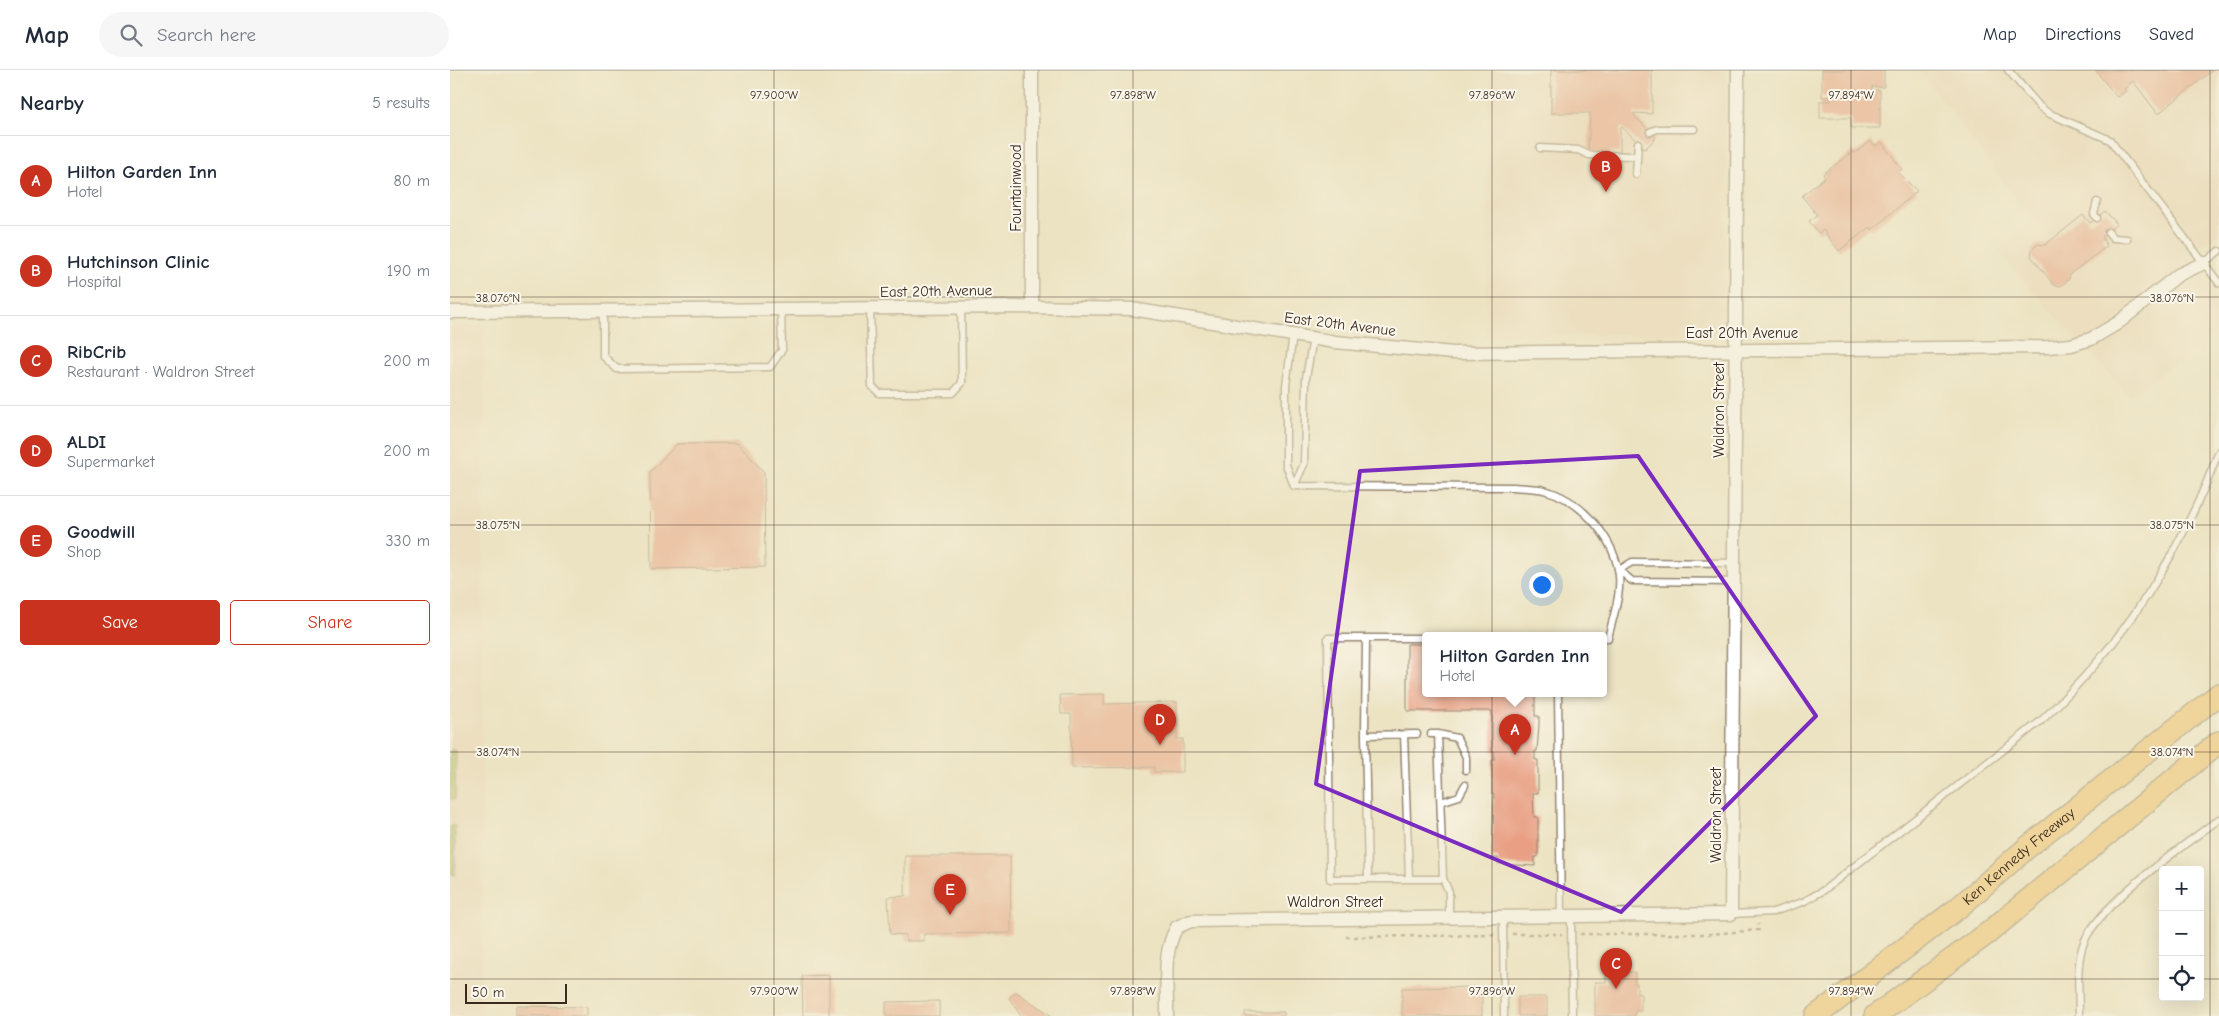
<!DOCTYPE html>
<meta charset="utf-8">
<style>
body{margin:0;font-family:"Comic Neue",sans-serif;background:#f6f6f7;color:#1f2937}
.controls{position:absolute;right:15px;bottom:15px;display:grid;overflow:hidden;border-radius:5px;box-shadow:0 5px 20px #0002}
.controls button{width:45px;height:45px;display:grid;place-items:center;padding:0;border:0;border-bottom:1px solid #e0e1e3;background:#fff;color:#1f2937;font:25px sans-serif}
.scale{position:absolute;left:15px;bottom:12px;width:102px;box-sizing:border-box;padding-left:5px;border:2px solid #3b2a1e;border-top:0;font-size:14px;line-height:18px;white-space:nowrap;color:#3b2a1e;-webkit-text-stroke:4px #fbf7ec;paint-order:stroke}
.you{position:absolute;left:1091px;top:514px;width:18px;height:18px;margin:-12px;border:4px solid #fff;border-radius:50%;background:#1a73e8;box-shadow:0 0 0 8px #1a73e833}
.badge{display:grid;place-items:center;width:32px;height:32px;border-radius:50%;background:#c8321e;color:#fff;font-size:16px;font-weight:700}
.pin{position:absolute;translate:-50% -41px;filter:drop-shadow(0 1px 2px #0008)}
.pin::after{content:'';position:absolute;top:26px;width:18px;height:15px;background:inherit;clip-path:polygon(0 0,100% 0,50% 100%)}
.popup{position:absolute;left:972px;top:562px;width:185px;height:65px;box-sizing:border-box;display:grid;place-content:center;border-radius:5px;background:#fff;filter:drop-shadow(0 1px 4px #0005);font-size:16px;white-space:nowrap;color:#747a83}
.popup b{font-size:19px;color:#1f2937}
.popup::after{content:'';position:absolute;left:50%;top:100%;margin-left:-10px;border:10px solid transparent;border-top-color:#fff}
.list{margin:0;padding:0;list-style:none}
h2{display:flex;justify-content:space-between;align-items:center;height:65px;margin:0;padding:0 20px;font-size:21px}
h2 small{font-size:16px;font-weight:400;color:#747a83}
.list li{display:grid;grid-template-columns:32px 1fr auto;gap:15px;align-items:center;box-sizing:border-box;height:90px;padding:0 20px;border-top:1px solid #e0e1e3}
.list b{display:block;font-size:19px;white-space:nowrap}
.list p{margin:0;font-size:16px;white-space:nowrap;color:#747a83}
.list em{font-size:16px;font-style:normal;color:#747a83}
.actions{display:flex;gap:10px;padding:15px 20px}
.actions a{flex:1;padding:11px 0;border:1px solid #c8321e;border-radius:5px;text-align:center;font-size:18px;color:#c8321e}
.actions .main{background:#c8321e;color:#fff}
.icon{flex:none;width:28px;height:28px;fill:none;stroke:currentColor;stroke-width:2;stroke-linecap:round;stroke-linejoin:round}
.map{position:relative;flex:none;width:1769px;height:946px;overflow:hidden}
header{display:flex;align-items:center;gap:30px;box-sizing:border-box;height:70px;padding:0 25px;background:#fff;border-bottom:1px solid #e0e1e3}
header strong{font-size:24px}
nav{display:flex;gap:28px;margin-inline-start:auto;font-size:18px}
.search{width:350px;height:45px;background:#f6f6f7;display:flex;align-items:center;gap:12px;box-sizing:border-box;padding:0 18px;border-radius:28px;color:#747a83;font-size:19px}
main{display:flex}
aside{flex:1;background:#fff}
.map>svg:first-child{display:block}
.built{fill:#ebd8ba}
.green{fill:#abc064;stroke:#737541}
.building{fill:#e89f83}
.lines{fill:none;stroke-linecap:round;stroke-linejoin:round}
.service-casing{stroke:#948670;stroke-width:9}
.minor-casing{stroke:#948670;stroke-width:15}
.trunk-casing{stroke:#948670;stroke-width:24}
.path{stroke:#948670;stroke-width:2.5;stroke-dasharray:4 4;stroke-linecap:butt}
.service{stroke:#fff;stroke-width:6}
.minor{stroke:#fff;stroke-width:12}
.trunk{stroke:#f1c36a;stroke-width:21}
.marked{fill:none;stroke:#7b2cbf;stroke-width:4;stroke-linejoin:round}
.ticks{fill:none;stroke:#3b2a1e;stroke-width:1;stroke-opacity:0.45}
.labels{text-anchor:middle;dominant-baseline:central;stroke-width:4;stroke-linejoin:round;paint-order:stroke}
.street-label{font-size:15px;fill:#3b2a1e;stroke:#fbf7ec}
.ticks-label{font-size:12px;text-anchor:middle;fill:#3b2a1e;stroke:#fbf7ec;stroke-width:4;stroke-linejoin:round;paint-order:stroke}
</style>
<header>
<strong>Map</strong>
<div class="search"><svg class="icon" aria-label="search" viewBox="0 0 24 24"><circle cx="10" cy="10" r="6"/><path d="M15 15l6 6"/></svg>Search here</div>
<nav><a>Map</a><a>Directions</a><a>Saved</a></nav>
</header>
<main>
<aside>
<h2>Nearby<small>5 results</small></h2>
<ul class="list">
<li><span class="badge">A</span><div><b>Hilton Garden Inn</b><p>Hotel</p></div><em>80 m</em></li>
<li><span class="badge">B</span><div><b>Hutchinson Clinic</b><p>Hospital</p></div><em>190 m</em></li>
<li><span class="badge">C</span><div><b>RibCrib</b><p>Restaurant · Waldron Street</p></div><em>200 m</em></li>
<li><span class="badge">D</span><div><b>ALDI</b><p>Supermarket</p></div><em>200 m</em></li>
<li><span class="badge">E</span><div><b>Goodwill</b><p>Shop</p></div><em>330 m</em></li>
</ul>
<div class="actions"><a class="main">Save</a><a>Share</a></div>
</aside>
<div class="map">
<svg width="1769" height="946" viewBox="0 0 1769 946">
<rect width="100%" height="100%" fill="#fbf7ec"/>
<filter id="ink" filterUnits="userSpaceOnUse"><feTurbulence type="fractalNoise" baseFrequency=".02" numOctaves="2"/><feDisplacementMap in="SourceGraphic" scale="10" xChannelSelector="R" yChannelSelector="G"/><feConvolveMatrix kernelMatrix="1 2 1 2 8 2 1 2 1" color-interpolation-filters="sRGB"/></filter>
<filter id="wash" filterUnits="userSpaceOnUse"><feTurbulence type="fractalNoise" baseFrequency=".0096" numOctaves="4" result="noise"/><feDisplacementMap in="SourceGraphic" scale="20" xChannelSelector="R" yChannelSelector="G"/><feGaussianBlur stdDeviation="1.12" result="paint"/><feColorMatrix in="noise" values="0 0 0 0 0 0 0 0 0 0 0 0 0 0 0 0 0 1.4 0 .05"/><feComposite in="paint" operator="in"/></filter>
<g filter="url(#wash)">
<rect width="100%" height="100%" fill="#ece3c3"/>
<path class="built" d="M1039,0H1276L1275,243L1273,253L1268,262L1259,264L1036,266Z
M1469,0H1769V162L1739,185L1769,233V261L1679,327L1547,181L1583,151Z
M0,255H34L31,946H0Z"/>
<path class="green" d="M0,680H6L5,730L0,729Z
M0,756H5V805L0,804Z"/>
<g id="blocks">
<path class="building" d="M1101,0H1202V44L1184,43V45L1206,68L1195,79L1172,57L1170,59V82H1160L1159,84L1138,82L1140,43H1101Z
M1372,0H1434V17H1422V20H1430V58H1401V48H1370V31H1381V27H1372Z
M1645,0H1763L1708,44L1683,11L1674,19L1676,21L1667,27Z
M1421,71L1425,76L1431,72L1452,99L1448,102L1467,121L1422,160L1420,157L1389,181L1373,160L1369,163L1359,151L1367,145L1352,126L1375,107L1373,104L1403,81L1405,83Z
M1655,141L1667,154L1652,167L1657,176L1620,204L1619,209L1611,216L1604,215L1581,186L1582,179L1588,174L1595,175L1633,145L1640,153Z
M287,373L314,402L315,497L201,499L200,402L227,374Z
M957,574H976V624H1085V646H1089V655L1087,681H1085V690H1088V723H1083L1084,747H1088V787H1085V796L1048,794V788H1042L1044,724H1042V690H1044V681H1042V641H957Z
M654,624V634L727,632V669H733V702H704V697L622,698L621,644H611L610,625Z
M455,786H560L561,863L474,864V871H456V865L440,864L438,827L455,826Z
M1165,902H1185V913H1187V924H1191V941H1185V946H1145V912H1156V906H1165Z
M379,905V946H353L352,906Z
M1032,917V946H952V918Z
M566,922L602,946H571L559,928Z
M1068,927H1097V946H1068Z
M489,931V946H436V932Z
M66,936L137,937V946H66Z
M795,942H834V946H795Z"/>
</g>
</g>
<g filter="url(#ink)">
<use href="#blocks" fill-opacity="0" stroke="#948670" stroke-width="1"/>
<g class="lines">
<defs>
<path id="service" d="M1558,0L1590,37L1598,43L1660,70L1769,213
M1200,62L1207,59H1244
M1090,78L1128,80L1139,85L1186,86
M1186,104L1188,73
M1647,148L1644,144L1647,132
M1658,162L1663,168L1677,169
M1754,193L1769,181
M420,238L422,316L429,323H503L512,313L511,237
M153,241V286L167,299L320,297L332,280L331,239
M843,265L836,315V395L844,416L854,394L856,308L863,268
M844,416L1064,417C1073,418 1085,418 1094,420C1129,429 1161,464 1168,499C1173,520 1163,547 1158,568H1154
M1284,512L1182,511L1169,500L1182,492L1284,493
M916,568H878L880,809H993
M1108,624L1111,847
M954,664L959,809
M967,664L915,665L916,568H976
M981,664H988L993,809L999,822V847
M988,664L1007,668L1016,687V700
M915,665L918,809
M991,732L1009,726L1015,715
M1281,844L1323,842L1353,832L1374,820L1592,650C1674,573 1730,486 1769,381
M1053,847L1054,946
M1121,847L1122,946
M1629,946C1629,924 1626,899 1632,878C1643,837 1734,776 1769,749"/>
<path id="minor" d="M582,0V237
M0,242L582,237L682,239L885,272L1003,283L1597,277L1621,275L1641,269L1668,253L1728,205L1754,193
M717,946C718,915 711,885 727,857L741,851L1281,844L1288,0"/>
<g id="trunk">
<path id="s1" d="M1366,946L1508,838L1579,776L1769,624"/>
<path d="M1425,946L1538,863L1769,672"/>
</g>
</defs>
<use href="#service" class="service-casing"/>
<use href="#minor" class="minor-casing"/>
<use href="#trunk" class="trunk-casing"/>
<path class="path" d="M1062,864H1112
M1130,864H1261L1309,860L1308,854
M896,867L1044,865"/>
<use href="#service" class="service"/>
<use href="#minor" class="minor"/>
<use href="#trunk" class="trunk"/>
</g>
</g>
<path d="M0 0H1769V946H0ZM1188,386L1366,646L1171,842L866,714L910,401Z" fill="#ece3c3" fill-opacity=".55" fill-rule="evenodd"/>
<path class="marked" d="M1188,386L1366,646L1171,842L866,714L910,401Z"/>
<path class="ticks" d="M0,0H1769M324,0V946M683,0V946M1042,0V946M1401,0V946M1760,0V946M0,227H1769M0,455H1769M0,682H1769M0,909H1713M1750,909H1769"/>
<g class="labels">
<g class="street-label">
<text transform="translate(566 118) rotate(-90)">Fountainwood</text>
<text transform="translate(486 221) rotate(-1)">East 20th Avenue</text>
<text transform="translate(890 254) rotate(7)">East 20th Avenue</text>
<text x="1292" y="263">East 20th Avenue</text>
<text transform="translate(1269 340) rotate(-90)">Waldron Street</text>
<text transform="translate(1266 745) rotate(-90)">Waldron Street</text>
<text stroke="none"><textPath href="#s1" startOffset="258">Ken Kennedy Freeway</textPath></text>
<text x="885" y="832">Waldron Street</text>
</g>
</g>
<g class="ticks-label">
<text x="324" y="29">97.900°W</text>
<text x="683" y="29">97.898°W</text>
<text x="1042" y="29">97.896°W</text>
<text x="1401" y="29">97.894°W</text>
<text x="48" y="232">38.076°N</text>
<text x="1722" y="232">38.076°N</text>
<text x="48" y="459">38.075°N</text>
<text x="1722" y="459">38.075°N</text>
<text x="48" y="686">38.074°N</text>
<text x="1722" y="686">38.074°N</text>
<text x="324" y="925">97.900°W</text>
<text x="683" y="925">97.898°W</text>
<text x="1042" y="925">97.896°W</text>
<text x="1401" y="925">97.894°W</text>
</g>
</svg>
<div class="controls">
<button>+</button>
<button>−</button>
<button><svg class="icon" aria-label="locate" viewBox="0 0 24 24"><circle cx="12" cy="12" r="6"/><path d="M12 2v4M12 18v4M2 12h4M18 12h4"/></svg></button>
</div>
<div class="scale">50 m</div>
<div class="you"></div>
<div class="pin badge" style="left:1065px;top:685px">A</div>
<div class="popup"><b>Hilton Garden Inn</b>Hotel</div>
<div class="pin badge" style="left:1156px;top:122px">B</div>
<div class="pin badge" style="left:1166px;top:919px">C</div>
<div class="pin badge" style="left:710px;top:675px">D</div>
<div class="pin badge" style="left:500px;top:845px">E</div>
</div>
</main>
